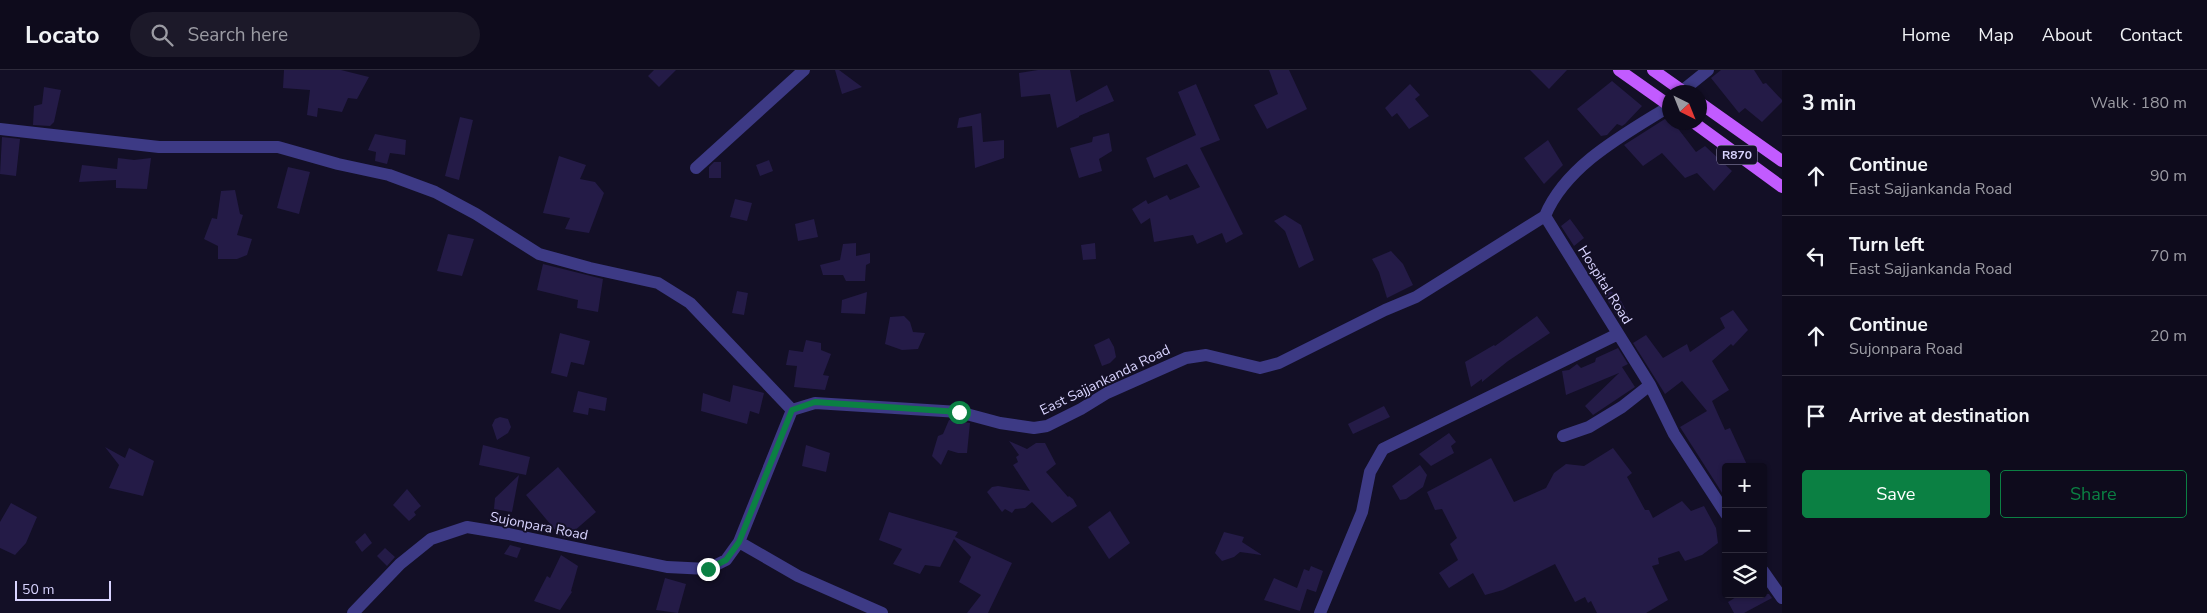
<!DOCTYPE html>
<meta charset="utf-8">
<style>
body{margin:0;font-family:"Nunito Sans",sans-serif;background:#1c1929;color:#f1f3f6}
.controls{position:absolute;right:15px;bottom:15px;display:grid;overflow:hidden;border-radius:5px;box-shadow:0 1px 4px #0004}
.controls button{width:45px;height:45px;display:grid;place-items:center;padding:0;border:0;border-bottom:1px solid #2e2b3b;background:#0e0b1c;color:#f1f3f6;font:25px sans-serif}
.compass{position:absolute;left:1662px;top:15px;width:45px;height:45px;border-radius:50%;background:#0e0b1c;box-shadow:0 1px 4px #0004;rotate:137deg}
.scale{position:absolute;left:15px;bottom:12px;width:96px;box-sizing:border-box;padding-left:5px;border:2px solid #d9d4ff;border-top:0;font-size:14px;line-height:18px;white-space:nowrap;color:#d9d4ff;-webkit-text-stroke:4px #130f26;paint-order:stroke}
.stop{position:absolute;width:15px;height:15px;margin:-11px;border:4px solid #0b8043;border-radius:50%;background:#fff}
.stop.end{background:#0b8043;border-color:#fff;box-shadow:0 1px 5px #0008}
.list{margin:0;padding:0;list-style:none}
h2{display:flex;justify-content:space-between;align-items:center;height:65px;margin:0;padding:0 20px;font-size:21px}
h2 small{font-size:16px;font-weight:400;color:#9b9ba3}
.list li{display:grid;grid-template-columns:32px 1fr auto;gap:15px;align-items:center;box-sizing:border-box;height:80px;padding:0 20px;border-top:1px solid #2e2b3b}
.list b{display:block;font-size:19px;white-space:nowrap}
.list p{margin:0;font-size:16px;white-space:nowrap;color:#9b9ba3}
.list em{font-size:16px;font-style:normal;color:#9b9ba3}
.actions{display:flex;gap:10px;padding:15px 20px}
.actions a{flex:1;padding:11px 0;border:1px solid #0b8043;border-radius:5px;text-align:center;font-size:18px;color:#0b8043}
.actions .main{background:#0b8043;color:#fff}
.icon{flex:none;width:28px;height:28px;fill:none;stroke:currentColor;stroke-width:2;stroke-linecap:round;stroke-linejoin:round}
.map{position:relative;flex:none;width:1782px;height:543px;overflow:hidden}
header{display:flex;align-items:center;gap:30px;box-sizing:border-box;height:70px;padding:0 25px;background:#0e0b1c;border-bottom:1px solid #2e2b3b}
header strong{font-size:24px}
nav{display:flex;gap:28px;margin-inline-start:auto;font-size:18px}
.search{width:350px;height:45px;background:#1c1929;display:flex;align-items:center;gap:12px;box-sizing:border-box;padding:0 18px;border-radius:28px;color:#9b9ba3;font-size:19px}
main{display:flex}
aside{flex:1;background:#0e0b1c}
.map>svg:first-child{display:block}
.building{fill:#241b47}
.lines{fill:none;stroke-linecap:round;stroke-linejoin:round}
.minor{stroke:#3d3a85;stroke-width:12}
.primary{stroke:#c25bff;stroke-width:12}
.route{stroke:#0b8043;stroke-width:6}
.labels{text-anchor:middle;dominant-baseline:central;stroke-width:4;stroke-linejoin:round;paint-order:stroke}
.shield{fill:#130f26;stroke:#9e99be;stroke-width:1}
.shield-label{font-size:12px;font-weight:bold;fill:#d9d4ff}
.street-label{font-size:14px;fill:#d9d4ff;stroke:#130f26}
</style>
<header>
<strong>Locato</strong>
<div class="search"><svg class="icon" aria-label="search" viewBox="0 0 24 24"><circle cx="10" cy="10" r="6"/><path d="M15 15l6 6"/></svg>Search here</div>
<nav><a>Home</a><a>Map</a><a>About</a><a>Contact</a></nav>
</header>
<main>
<div class="map">
<svg width="1782" height="543" viewBox="0 0 1782 543">
<rect width="100%" height="100%" fill="#130f26"/>
<path class="building" d="M284,0H341L369,7L357,29L348,28L342,42L318,38L317,47L307,45L310,20L283,18Z
M654,0H676L659,17L648,6Z
M835,0H839L862,17L842,24Z
M1038,0H1070L1076,32L1107,15L1114,31L1079,46V47L1057,58L1050,24L1021,27L1019,3Z
M1269,0H1289L1307,39L1267,59L1254,35L1278,24Z
M1530,0H1567L1549,19Z
M1721,0H1754L1763,14L1766,13L1782,30V32L1762,52L1745,38L1739,43L1711,8Z
M1612,11L1642,36L1625,54L1622,56L1617,54L1607,65L1601,66L1577,39Z
M1196,14L1220,70L1200,78L1243,164L1226,173L1222,163L1197,174L1193,165L1154,172L1150,148L1141,154L1132,139L1146,130L1148,134L1167,125L1170,130L1200,117L1187,94L1154,108L1146,88L1196,65L1178,22Z
M1410,14L1420,25L1415,29L1429,46L1409,59L1397,43L1392,47L1385,38Z
M44,17L61,20L54,52L50,56L33,55L34,36L42,34Z
M981,43L983,72L1004,70V88L975,98L972,56L957,58L959,48Z
M460,47L473,50L459,110L445,106Z
M1668,47L1670,52H1673L1696,82L1705,76L1732,101L1714,121L1697,103L1685,108L1662,83L1643,96L1624,75Z
M1109,63L1112,81L1099,89L1102,101L1079,108L1070,78L1092,72L1093,67Z
M375,64L406,70L405,85L390,83L387,94L375,91L376,82L368,80Z
M2,67L20,69L16,106L0,104Z
M1548,70L1563,95L1544,114L1524,88Z
M559,86L586,95L580,109L595,112L604,123L589,163L565,159L570,148L543,143Z
M118,88L134,90L151,88L147,119L116,118V110L79,112L82,95L117,99Z
M769,90L773,101L760,106L756,95Z
M714,92H721V108H709V97Z
M288,97L310,102L299,144L277,138Z
M235,120L240,144L243,145L237,165L252,169L247,185L237,189H218V176L204,169L212,148L217,149L221,121Z
M735,129L752,133L747,151L730,147Z
M1285,145L1301,155L1314,190L1299,198L1285,161L1274,151Z
M814,149L818,167L798,171L795,154Z
M1570,149L1584,168L1574,176L1561,156Z
M448,164L474,169L462,206L437,201Z
M856,173V186L870,183V193L866,195L865,211H846L843,205H823L820,195L840,190L843,174Z
M1095,173L1096,189L1083,190L1081,175Z
M1391,181L1403,194L1413,215L1387,228L1379,202L1372,189Z
M543,194L603,209L598,242L577,238L578,230L537,220Z
M1595,210L1619,227L1631,250L1622,254Z
M737,221L748,223L744,245L732,243Z
M867,222L865,244L841,243L842,230Z
M1733,240L1748,260L1733,276L1731,274L1712,291L1729,320L1712,331L1725,360L1730,358L1748,397H1726V429L1680,357L1707,341L1682,311L1665,324L1633,273L1646,265L1663,288L1687,274L1690,282L1725,258L1720,248Z
M904,246L910,252L913,262L925,263L918,279L902,280L885,274L890,247Z
M1537,246L1550,263L1508,291L1482,312V309L1471,317L1465,292L1494,275L1495,276Z
M560,263L590,271L584,295L571,292L567,307L551,303Z
M1109,268L1114,277L1116,287L1110,293L1102,296L1094,275Z
M806,270L821,273V280L831,284L823,305L829,306L825,320L794,317L797,296L786,295L789,280L803,282Z
M1618,278L1628,294L1622,297L1635,317L1593,345L1585,336L1619,303L1566,325L1562,301L1569,300L1577,294L1581,298L1595,292L1596,288Z
M733,315L764,323L759,344L750,341L747,354L701,341L703,323L730,332Z
M578,321L607,328L605,341L589,338L588,345L573,342Z
M1384,336L1390,347L1353,364L1348,354Z
M500,347L508,349L511,357L508,363L497,370L492,355L495,349Z
M949,350L970,353L967,383H958L948,380L941,395L932,386L938,366L943,364Z
M1449,363L1456,372L1451,376L1454,383L1431,396L1419,384Z
M1009,371L1027,379L1036,373H1045L1056,394L1046,402L1068,427L1069,426L1073,429L1077,436L1052,453L1032,432L1025,438L1015,439L1012,443L1005,439L1002,442L987,422L992,417L998,416L1030,421L1013,395L1018,392L1016,387L1019,385Z
M483,375L530,387L526,405L479,395Z
M806,375L830,383L826,402L802,396Z
M105,377L125,388L129,378L154,391L143,426L109,418L119,395Z
M1613,378L1632,403L1627,407L1645,440H1649L1653,448L1682,431L1691,441L1704,436L1716,458L1718,473L1702,485L1685,491L1679,481L1658,488L1659,494L1652,496L1668,530L1646,543H1597L1591,531L1588,533L1585,527L1575,532L1555,494L1503,520L1485,525L1473,503L1449,518L1439,503L1458,490L1450,474L1457,468L1442,439L1435,440L1427,422L1491,388L1514,432L1546,418L1554,403L1566,394L1584,396Z
M1420,395L1427,405L1423,417L1406,429L1400,430L1392,416Z
M558,397L596,442L566,468L561,467L526,425Z
M519,405L512,442L494,439L495,428Z
M407,419L421,436L414,442L416,445L409,451L393,435Z
M11,433L37,447L26,473L15,485L0,478V452Z
M1110,441L1130,473L1109,489L1088,457Z
M889,442L958,462L955,467L1012,493L988,543H967L981,525L959,512L971,487L954,469L940,497L925,495L920,504L893,494L902,479L879,470Z
M1224,462L1244,467L1242,472L1262,485L1240,482L1234,487L1222,491L1215,483Z
M365,463L372,473L362,482L355,472Z
M510,475L521,478L517,488L504,484Z
M385,478L395,487L387,496L377,486Z
M561,485L578,496L571,521L572,522L560,540L534,531L547,506L550,508Z
M1311,496L1323,501L1316,522L1307,519L1300,541L1264,530L1274,508L1297,518L1304,499L1309,501Z
M665,508L686,514L678,543L656,540Z
M1741,524H1769L1772,528L1744,543H1734L1728,532Z"/>
<g class="lines">
<path class="minor" d="M1682,21L1708,0
M1670,36C1625,64 1566,95 1545,146L1650,315L1674,364L1726,444
M0,59L159,77H278L338,94L389,105L435,122L476,144L539,184L590,198L658,213L690,233L792,340
M696,98L804,0
M1563,366L1589,357L1622,337L1650,315
M739,472L798,506L882,543
M1763,501L1782,528
M353,543L400,494L431,469L467,457L509,464L667,497L708,499L726,490L739,472L792,340L815,333L959,342L1000,353L1034,358L1047,356L1081,339L1107,323L1186,288L1206,285L1260,298L1279,293L1385,240L1416,227L1545,146
M1320,543L1362,442L1370,402L1383,379L1618,264"/>
<path class="primary" d="M1619,0L1670,36
M1653,0L1684,22
M1700,33L1782,91
M1693,52L1782,117"/>
</g>
<g class="lines">
<path class="route" d="M708,499L726,490L739,472L792,340L815,332L959,342"/>
</g>
<g class="labels">
<rect class="shield" x="1717" y="75.5" width="40" height="19" rx="4"/>
<g class="shield-label">
<text x="1737" y="85">R870</text>
</g>
<g class="street-label">
<text transform="translate(1605 215) rotate(58)">Hospital Road</text>
<text transform="translate(1105 310) rotate(-26)">East Sajjankanda Road</text>
<text transform="translate(539 456) rotate(11)">Sujonpara Road</text>
</g>
</g>
</svg>
<div class="controls">
<button>+</button>
<button>−</button>
<button><svg class="icon" aria-label="layers" viewBox="0 0 24 24"><path d="M12 4l9 5-9 5-9-5zM3 14l9 5 9-5"/></svg></button>
</div>
<svg class="compass" viewBox="-18 -18 36 36"><path d="M0-13l5 13h-10z" fill="#e53935"/><path d="M0 13l5-13h-10z" fill="#9b9ba3"/></svg>
<div class="scale">50 m</div>
<div class="stop" style="left:959px;top:342px"></div>
<div class="stop end" style="left:708px;top:499px"></div>
</div>
<aside>
<h2>3 min<small>Walk · 180 m</small></h2>
<ul class="list">
<li><svg class="icon" aria-label="ahead" viewBox="0 0 24 24"><path d="M12 20V5M6 11l6-6 6 6"/></svg><div><b>Continue</b><p>East Sajjankanda Road</p></div><em>90 m</em></li>
<li><svg class="icon" aria-label="left" viewBox="0 0 24 24"><path d="M17 20v-9H6M10 6l-5 5 5 5"/></svg><div><b>Turn left</b><p>East Sajjankanda Road</p></div><em>70 m</em></li>
<li><svg class="icon" aria-label="ahead" viewBox="0 0 24 24"><path d="M12 20V5M6 11l6-6 6 6"/></svg><div><b>Continue</b><p>Sujonpara Road</p></div><em>20 m</em></li>
<li><svg class="icon" aria-label="arrive" viewBox="0 0 24 24"><path d="M6 21V4h12l-3 4 3 4H6"/></svg><div><b>Arrive at destination</b></div></li>
</ul>
<div class="actions"><a class="main">Save</a><a>Share</a></div>
</aside>
</main>
